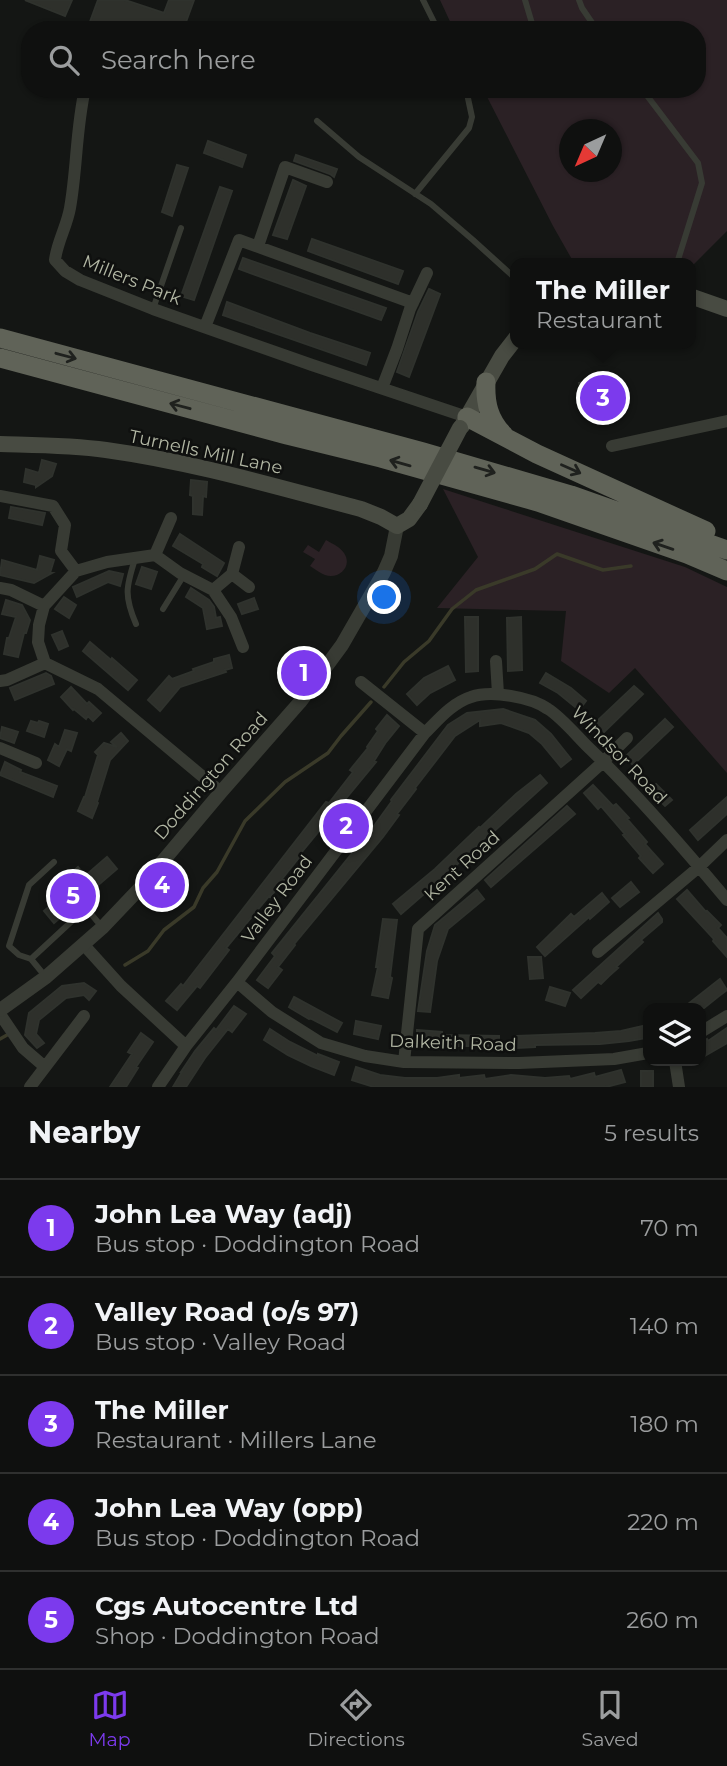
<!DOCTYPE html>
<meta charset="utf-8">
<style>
body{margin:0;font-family:Montserrat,sans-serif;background:#181918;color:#f1f3f6}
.controls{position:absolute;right:21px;bottom:21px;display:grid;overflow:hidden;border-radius:14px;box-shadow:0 2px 5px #0004}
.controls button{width:63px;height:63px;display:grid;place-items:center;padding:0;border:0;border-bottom:2px solid #2f302f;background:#0f100f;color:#f1f3f6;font:35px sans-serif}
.compass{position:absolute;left:559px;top:119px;width:63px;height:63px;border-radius:50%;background:#0f100f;box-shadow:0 2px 5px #0004;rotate:224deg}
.you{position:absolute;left:385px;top:598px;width:24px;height:24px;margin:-18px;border:5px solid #fff;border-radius:50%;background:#1a73e8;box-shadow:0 0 0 10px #1a73e833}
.badge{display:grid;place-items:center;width:46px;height:46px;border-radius:50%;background:#7c3aed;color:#fff;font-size:23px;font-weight:700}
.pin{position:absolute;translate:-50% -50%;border:4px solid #fff;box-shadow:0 2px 7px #0006}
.popup{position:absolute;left:510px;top:258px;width:186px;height:91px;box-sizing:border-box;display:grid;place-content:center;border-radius:14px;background:#0f100f;filter:drop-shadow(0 2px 5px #0005);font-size:23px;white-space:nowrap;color:#9b9d9e}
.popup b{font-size:26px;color:#f1f3f6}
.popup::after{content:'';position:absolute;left:50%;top:100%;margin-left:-14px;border:14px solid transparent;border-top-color:#0f100f}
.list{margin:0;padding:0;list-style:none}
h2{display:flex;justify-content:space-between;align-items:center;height:91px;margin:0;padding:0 28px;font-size:30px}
h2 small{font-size:23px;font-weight:400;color:#9b9d9e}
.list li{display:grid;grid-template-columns:46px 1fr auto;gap:21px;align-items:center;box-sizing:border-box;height:98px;padding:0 28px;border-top:2px solid #2f302f}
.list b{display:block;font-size:26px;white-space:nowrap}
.list p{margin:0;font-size:23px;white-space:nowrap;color:#9b9d9e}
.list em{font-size:23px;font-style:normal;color:#9b9d9e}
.icon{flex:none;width:38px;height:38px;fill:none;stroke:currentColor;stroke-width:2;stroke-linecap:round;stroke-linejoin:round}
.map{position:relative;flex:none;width:727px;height:1087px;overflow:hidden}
.search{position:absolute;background:#0f100f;box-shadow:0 2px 5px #0004;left:21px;right:21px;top:21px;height:77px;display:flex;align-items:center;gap:18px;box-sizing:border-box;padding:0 24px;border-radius:28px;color:#9b9d9e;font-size:26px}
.sheet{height:581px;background:#0f100f}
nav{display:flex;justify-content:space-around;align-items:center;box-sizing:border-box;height:98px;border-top:2px solid #2f302f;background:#0f100f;font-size:19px;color:#9b9d9e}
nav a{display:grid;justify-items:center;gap:4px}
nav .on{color:#7c3aed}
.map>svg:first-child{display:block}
.green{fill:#2b2125;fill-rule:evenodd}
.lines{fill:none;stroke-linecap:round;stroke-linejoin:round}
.stream{stroke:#3a3a29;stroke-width:3.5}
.building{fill:#2e302b;stroke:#2f322d;stroke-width:2}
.service{stroke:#383b34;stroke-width:6}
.minor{stroke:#383b34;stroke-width:12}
.tertiary{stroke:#383b34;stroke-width:14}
.secondary{stroke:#484b42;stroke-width:16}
.trunk{stroke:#606358;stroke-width:19}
.secondary-bridge{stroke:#484b42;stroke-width:16}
.oneway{stroke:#1f211e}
.labels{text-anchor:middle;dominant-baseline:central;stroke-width:5;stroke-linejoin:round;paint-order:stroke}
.street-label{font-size:18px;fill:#b2b7a4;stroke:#0f100f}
</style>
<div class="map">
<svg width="727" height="1087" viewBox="0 0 727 1087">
<rect width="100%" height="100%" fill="#141614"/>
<path class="green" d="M440,0H727V231L692,266L691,272L690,263H574L553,226L483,89H697V30H454ZM570,130H612V172H570Z
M443,489L685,567L727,587V773L635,668L609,693L561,661L566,611L437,608L478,557Z
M326,540C333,544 340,547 344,553C353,566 339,580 325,575C320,573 315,569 310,566L315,559L303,552L308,545L319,552Z"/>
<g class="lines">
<path class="stream" d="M384,687L404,662L429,641L452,609L476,590L535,569L557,554L603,570L631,566
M125,965L148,951L164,930L194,907L203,888L217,872L245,821L285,782L328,753L341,736L371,702
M0,1039L7,1035"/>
</g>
<path class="building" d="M25,0H72L65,16Z
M98,0H125L164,13L169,0H194L183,30H87Z
M208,141L246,155L242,167L204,153Z
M296,155L337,169L334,177L330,174L294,161Z
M177,165L188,168L172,216L162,212Z
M293,180L306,186L287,239L273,235Z
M220,187L232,191L194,300L181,296Z
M312,239L403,271L398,284L308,251Z
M243,258L386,308L381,320L239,269Z
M429,289L440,294L409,377L397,372L418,312Z
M227,302L310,333L370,353L366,365L223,315Z
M599,378L602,390L620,385L625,401L619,402L620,407L617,408L618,411L593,418L591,409L584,411L580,399L583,398L579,383Z
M42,460L56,464L52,476L36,487V485L24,482L26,469L39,473Z
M191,480L207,482L206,497L203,496L202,515L193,514V496L190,495Z
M11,507L45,513L42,525L9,518Z
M180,534L224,563L217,576L202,567L203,564L173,546Z
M40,556L54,560L50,573H52L34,583L0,575L2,560L37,570Z
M142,567L157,572L151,589L136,584Z
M109,571L123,574L120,586L108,582L77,597L73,587Z
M191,588L209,600L214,607L216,618L220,617L222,626L207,629L203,608L186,597Z
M64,597L76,605L69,618L55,609Z
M254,598L258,609L242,614L238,604Z
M6,600L22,605L30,620L26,633H24L18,657L4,654L7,638H9L16,617L2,614Z
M465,617H478V671L466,672Z
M521,617L522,670L508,671L507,618Z
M62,631L68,646L59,650L52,635Z
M90,642L111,660L112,658L137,680L128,690L83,651Z
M229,655L232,668L225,670L226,672L180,687L160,711L148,700L169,676L172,679L194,671L193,669L214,662V659Z
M448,666L455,680L430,693L417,705L407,694L424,678Z
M46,673L51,676L54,684L15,700L10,688Z
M546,673L571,688L586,701L579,710L558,693L540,683Z
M634,686L643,694L604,732L595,723Z
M71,687L87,704L89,702L101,713L93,721L88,716L86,719L74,709L73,710L61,697Z
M503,709L535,720L551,734L571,759L561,767L542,744L529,733L501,723L480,726V720L455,736L415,788L416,789L397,814L399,815L383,837L294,944L295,945L278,967L282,970L268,988L257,980L275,956L272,953L374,826L392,801L391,800L448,725L467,713Z
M387,715L399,726L386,742L374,761L376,762L300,854L301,855L282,879L284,880L270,897L269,896L226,948L229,950L200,988L197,986L177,1010L166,1001L181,984L183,986L326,802L329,803L353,772L350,770L368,748L367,747L378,731L376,729Z
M665,719L673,727L633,765L625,757Z
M31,721L38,723L39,721L48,724L44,737L27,731Z
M2,727L18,732L14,743L0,738Z
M65,730L77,733L71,751L67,749L59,766L48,760L55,744L59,747Z
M121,733L128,741L110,760L97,802L98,803L92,818L78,811L84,797H85L98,755L95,752L104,743L117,747L111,742Z
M5,762L21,770L20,772L57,786L53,797L0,775Z
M540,775L547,783L492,833L491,832L447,874L401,914L393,904L435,869L479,827L480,828L516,794Z
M656,784L672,800L665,806L649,790Z
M593,785L613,806L616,804L629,818L627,819L647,842L645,844L663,864L653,873L639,858L641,856L623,835L625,834L601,806L598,809L584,793Z
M727,797V814L698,840L690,830Z
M567,806L575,814L491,887L485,880Z
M107,857L117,869L54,923L44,911L79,882L71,873L78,867L85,876Z
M631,882L639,892L620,907L612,898Z
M477,890L484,899L448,929L437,961L430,1012L418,1011L427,951L435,925Z
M687,890L706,912L707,911L721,925L718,928L727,938V957L713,941L714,939L677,899Z
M602,893L609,902L590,919L589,917L545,956L537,947L571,914L574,917Z
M658,913L662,919V922L641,940L643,942L616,967L618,968L609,976L601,984L598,982L581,998L573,990Z
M383,919L397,920L390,977L392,978L388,998L372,995L378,967H376Z
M528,957H541L543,978L530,979Z
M720,979L727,990L719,996L704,1008H683Z
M84,983L96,991L89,1000L84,995L66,998L39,1020L36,1034L44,1043L37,1048L25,1035L29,1013L62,986Z
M550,987L570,993L565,1006L546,1000Z
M294,997L342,1023L337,1032L310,1018L309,1019L289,1007Z
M234,1006L246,1014L232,1032L228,1029L205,1058L186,1087H173L182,1072H181L195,1051L214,1028L216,1030Z
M356,1021L381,1026L378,1039L354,1034Z
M643,1026L646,1038L629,1041L600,1044L535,1045V1047L517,1048V1036L595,1033L621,1031Z
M727,1028V1043L701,1058V1043L707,1039L708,1041Z
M270,1029L290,1042L318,1056V1054L339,1062L334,1075L311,1066L288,1055L264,1040Z
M417,1030L442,1032V1035L499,1036V1046H449L417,1043Z
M141,1033L153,1042L136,1067L138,1068L126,1087H110L132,1054L128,1052Z
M356,1067L380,1075L405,1078H437L459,1075V1078L484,1075L485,1079L511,1075L545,1078L569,1076L570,1079L594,1073L595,1077L621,1070L625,1082L606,1087H374L352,1080Z
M641,1071H653V1087H641Z"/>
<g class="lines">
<path class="service" d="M423,0L438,30
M525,0L534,30
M579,0L582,8L597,30
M642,89L698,163L702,183L677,263
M317,121L359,157L431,204L473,240L516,279
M415,194L469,128L472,117L466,89
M153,309L181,228
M135,559C126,587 124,596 136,624
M163,609L184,575
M31,959L86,908L102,927
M45,976L31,959L19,955L9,946L29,885L54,862"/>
<path class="minor" d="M85,89C76,128 77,169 70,208C67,226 57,242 55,260L65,271L80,280L153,309L312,365L467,417
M258,246L285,167L327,182
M205,327L239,240L413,303
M382,388L397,349L410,309L427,273
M612,446L727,421
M0,496L53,506L65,525L61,551L76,571
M155,555L171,518
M232,574L249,587
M0,588L11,590L44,606
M213,590L232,574L239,547
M496,661L498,694
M45,663L38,642L39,625L44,606L76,571L107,562L155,555L180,573L213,590L231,617L243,647
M0,681L7,680L45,663L98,689L221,792
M361,682L425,733
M0,748L36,763
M84,945L121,986L186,1046
M598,952L699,867L727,840
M237,982L272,1012L321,1043L365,1056L404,1062L519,1063L614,1059L648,1053
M0,1014L23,1048L45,1067
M701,1032L727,1016
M675,1061L679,1087
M404,1062L418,929L603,762L627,738
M30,1087L84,1016
M158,1087L186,1046L237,982L425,733C438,720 452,703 471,697C491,690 531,697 548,709C561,717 576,735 587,746C637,794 683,847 727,900"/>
<path class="tertiary" d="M0,1010L46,977L103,927L142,886L221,792L300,702L342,645L384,572L391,556L397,526"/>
<path class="secondary" d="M690,296L727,309
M462,426L502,356L516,338
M0,444C35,445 71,445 106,450C193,462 277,487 361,509L381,517L397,526L409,519L420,504"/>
<path class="trunk" d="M0,338L423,452L571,495L727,550
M0,358L287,435L381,458L538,502L687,554L727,571
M486,382C485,403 489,420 504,435
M467,417L537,454L706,531"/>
<path class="secondary-bridge" d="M420,504L460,428"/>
</g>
<defs><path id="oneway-shaft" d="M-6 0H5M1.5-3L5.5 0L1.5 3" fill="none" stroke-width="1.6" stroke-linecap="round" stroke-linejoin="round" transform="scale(1.75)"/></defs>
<g class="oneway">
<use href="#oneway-shaft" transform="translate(66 356) rotate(15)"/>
<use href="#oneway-shaft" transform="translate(180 406) rotate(-165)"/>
<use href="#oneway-shaft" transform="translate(400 463) rotate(-164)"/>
<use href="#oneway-shaft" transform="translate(571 469) rotate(24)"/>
<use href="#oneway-shaft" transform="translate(485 470) rotate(16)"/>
<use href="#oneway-shaft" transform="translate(663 546) rotate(-161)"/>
</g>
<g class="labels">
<g class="street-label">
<text transform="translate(132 280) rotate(22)">Millers Park</text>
<text transform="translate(206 452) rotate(12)">Turnells Mill Lane</text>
<text transform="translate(619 755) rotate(46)">Windsor Road</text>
<text transform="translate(211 776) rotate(-49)">Doddington Road</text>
<text transform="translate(462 866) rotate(-42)">Kent Road</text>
<text transform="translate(277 899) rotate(-53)">Valley Road</text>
<text transform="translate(453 1043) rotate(2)">Dalkeith Road</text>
</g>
</g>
</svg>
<div class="controls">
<button><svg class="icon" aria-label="layers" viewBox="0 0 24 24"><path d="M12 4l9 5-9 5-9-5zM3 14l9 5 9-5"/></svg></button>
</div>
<svg class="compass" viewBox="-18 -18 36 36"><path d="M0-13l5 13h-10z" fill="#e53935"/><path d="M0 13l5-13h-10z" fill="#9b9d9e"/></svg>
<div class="you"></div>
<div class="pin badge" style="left:304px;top:673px">1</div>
<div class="pin badge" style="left:346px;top:826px">2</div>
<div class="pin badge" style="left:603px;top:398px">3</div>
<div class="popup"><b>The Miller</b>Restaurant</div>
<div class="pin badge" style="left:162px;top:885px">4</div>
<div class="pin badge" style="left:73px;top:896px">5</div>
<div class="search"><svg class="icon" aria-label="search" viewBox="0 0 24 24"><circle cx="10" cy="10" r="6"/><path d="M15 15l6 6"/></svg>Search here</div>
</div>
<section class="sheet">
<h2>Nearby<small>5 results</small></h2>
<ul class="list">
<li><span class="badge">1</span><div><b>John Lea Way (adj)</b><p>Bus stop · Doddington Road</p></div><em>70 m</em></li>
<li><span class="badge">2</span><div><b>Valley Road (o/s 97)</b><p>Bus stop · Valley Road</p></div><em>140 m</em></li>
<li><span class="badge">3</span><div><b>The Miller</b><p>Restaurant · Millers Lane</p></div><em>180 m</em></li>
<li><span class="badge">4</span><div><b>John Lea Way (opp)</b><p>Bus stop · Doddington Road</p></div><em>220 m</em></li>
<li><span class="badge">5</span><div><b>Cgs Autocentre Ltd</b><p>Shop · Doddington Road</p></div><em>260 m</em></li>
</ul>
</section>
<nav>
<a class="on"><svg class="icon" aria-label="map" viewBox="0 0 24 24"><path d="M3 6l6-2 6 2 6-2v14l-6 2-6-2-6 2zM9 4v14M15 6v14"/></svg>Map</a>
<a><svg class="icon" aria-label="directions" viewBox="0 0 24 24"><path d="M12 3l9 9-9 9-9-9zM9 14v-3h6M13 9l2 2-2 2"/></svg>Directions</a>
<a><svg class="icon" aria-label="saved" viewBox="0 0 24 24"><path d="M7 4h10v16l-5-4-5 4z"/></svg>Saved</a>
</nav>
